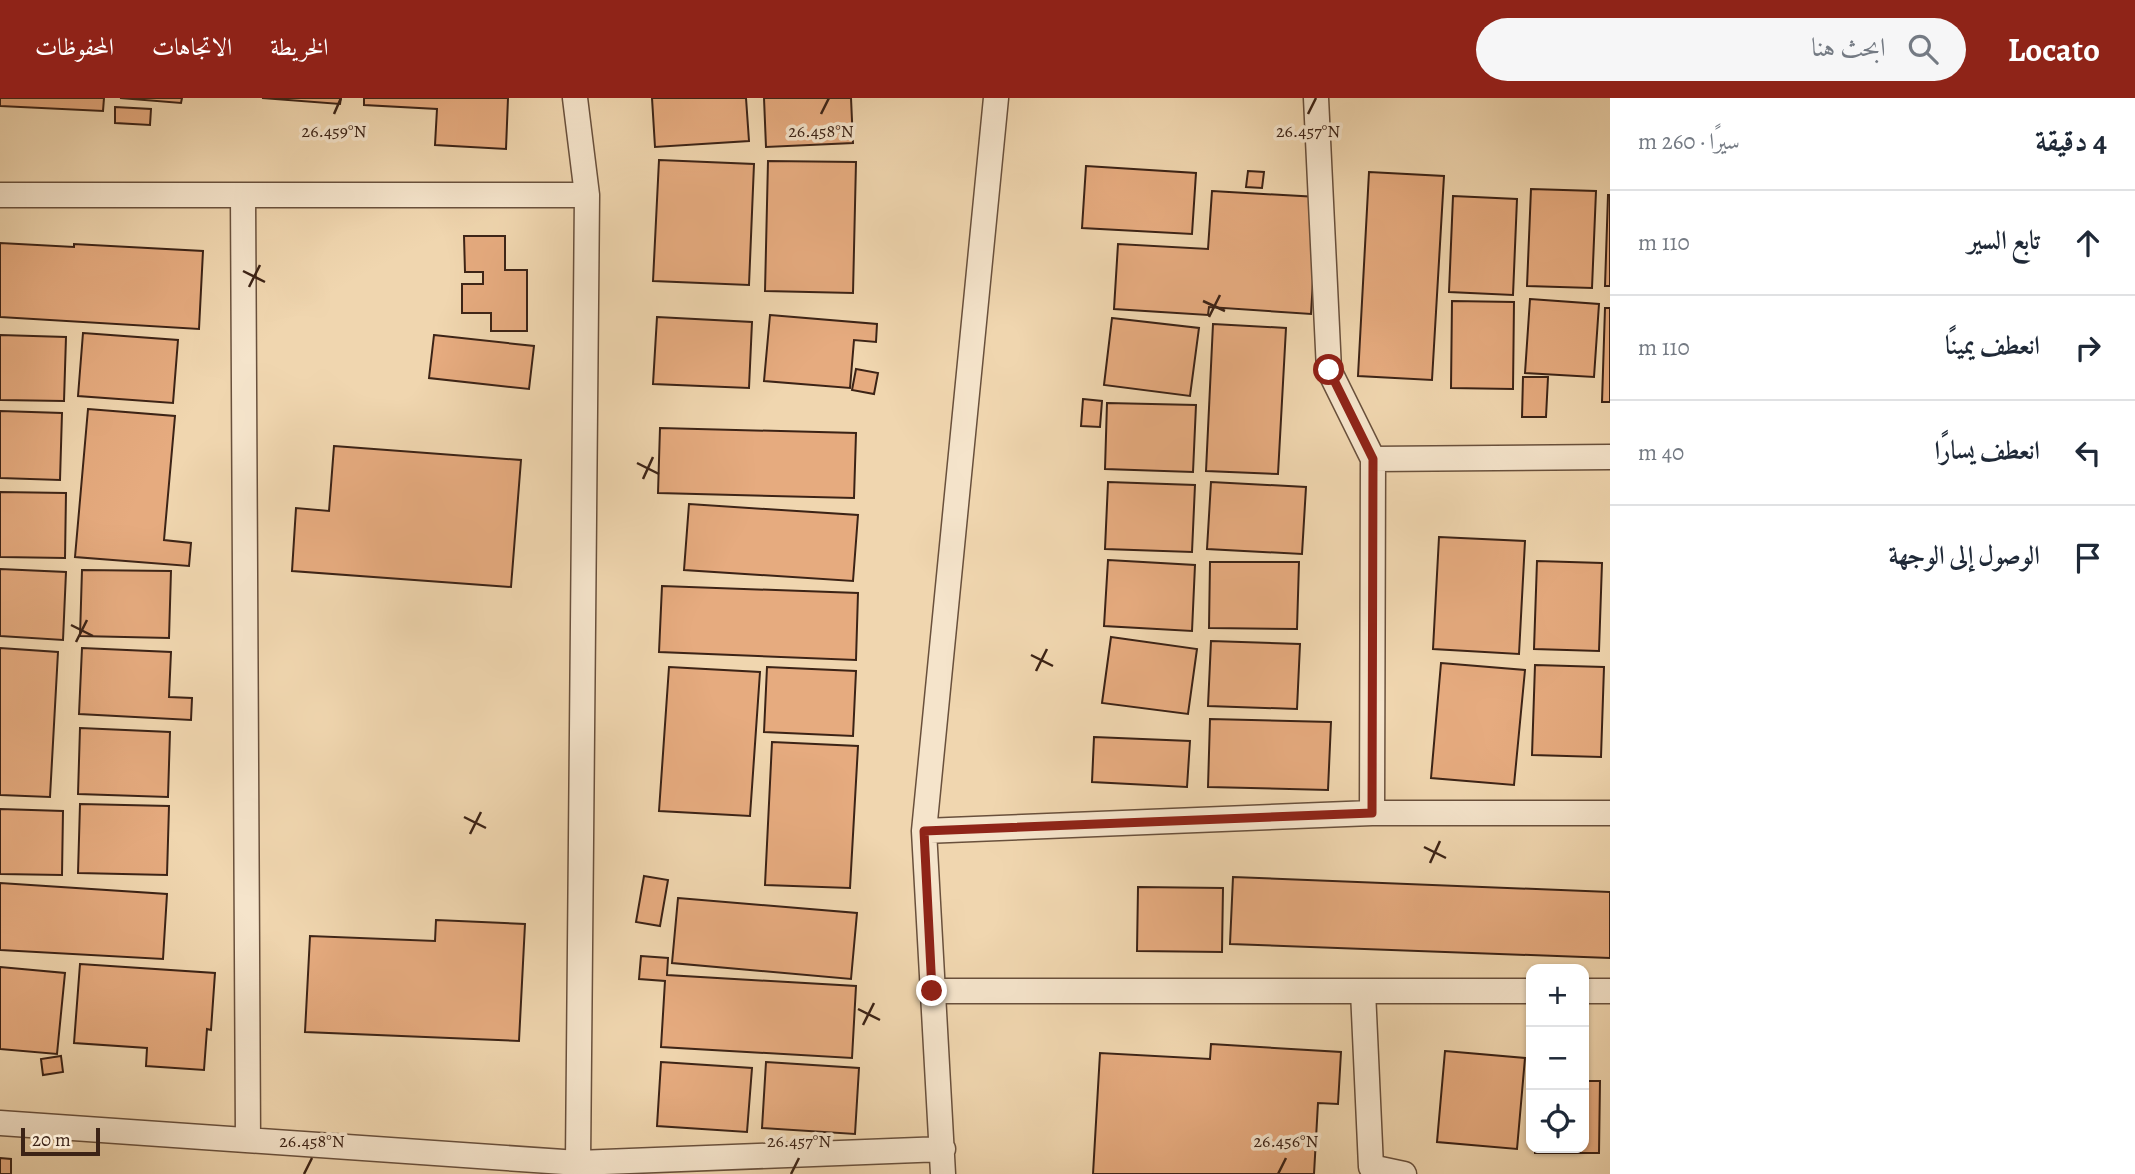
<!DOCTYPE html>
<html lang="ar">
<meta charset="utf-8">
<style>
body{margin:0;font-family:Alegreya,Amiri,serif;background:#f6f6f7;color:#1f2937;direction:rtl}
.controls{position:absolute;right:21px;bottom:21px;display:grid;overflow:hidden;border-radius:14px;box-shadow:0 2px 5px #0004}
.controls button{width:63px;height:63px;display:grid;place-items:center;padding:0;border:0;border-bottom:2px solid #e0e1e3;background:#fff;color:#1f2937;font:35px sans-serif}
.scale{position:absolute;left:21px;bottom:18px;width:79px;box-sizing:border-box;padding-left:7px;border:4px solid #3c2316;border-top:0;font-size:19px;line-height:24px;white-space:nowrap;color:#3c2316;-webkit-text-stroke:5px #f5e4cb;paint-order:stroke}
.stop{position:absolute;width:21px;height:21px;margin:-16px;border:5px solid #8f2418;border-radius:50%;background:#fff}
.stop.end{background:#8f2418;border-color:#fff;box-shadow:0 2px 7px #0008}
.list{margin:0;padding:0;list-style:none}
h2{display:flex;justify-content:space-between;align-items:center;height:91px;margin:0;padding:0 28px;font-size:30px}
h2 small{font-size:23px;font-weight:400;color:#747a83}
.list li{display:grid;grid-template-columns:46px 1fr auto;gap:21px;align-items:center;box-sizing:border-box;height:105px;padding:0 28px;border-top:2px solid #e0e1e3}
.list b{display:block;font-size:26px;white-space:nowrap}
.list em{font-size:23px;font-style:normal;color:#747a83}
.icon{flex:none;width:38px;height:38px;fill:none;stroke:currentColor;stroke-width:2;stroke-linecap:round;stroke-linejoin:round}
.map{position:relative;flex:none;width:1610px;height:1076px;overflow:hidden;direction:ltr}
header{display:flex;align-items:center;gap:42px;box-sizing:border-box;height:98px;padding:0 35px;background:#8f2418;color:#fff}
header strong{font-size:33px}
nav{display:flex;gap:38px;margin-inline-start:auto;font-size:24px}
.search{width:490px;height:63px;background:#f6f6f7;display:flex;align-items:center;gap:18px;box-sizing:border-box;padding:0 24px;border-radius:38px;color:#747a83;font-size:26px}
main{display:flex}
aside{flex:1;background:#fff}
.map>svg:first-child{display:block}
.building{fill:#e6ab7f;stroke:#3c2316;stroke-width:2}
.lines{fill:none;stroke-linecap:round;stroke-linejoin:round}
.street-casing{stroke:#69503c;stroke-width:27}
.street{stroke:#f5e4cb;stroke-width:24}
.route{stroke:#8f2418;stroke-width:9}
.ticks{fill:none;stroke:#3c2316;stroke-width:2.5}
.ticks-label{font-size:18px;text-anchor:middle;fill:#3c2316;stroke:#f5e4cb;stroke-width:7;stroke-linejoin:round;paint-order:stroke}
</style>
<header>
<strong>Locato</strong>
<div class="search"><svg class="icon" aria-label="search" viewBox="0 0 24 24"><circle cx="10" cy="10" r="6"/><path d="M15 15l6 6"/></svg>ابحث هنا</div>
<nav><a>الخريطة</a><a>الاتجاهات</a><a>المحفوظات</a></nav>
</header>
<main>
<aside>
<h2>4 دقيقة<small>سيرًا · 260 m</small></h2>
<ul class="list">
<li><svg class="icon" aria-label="ahead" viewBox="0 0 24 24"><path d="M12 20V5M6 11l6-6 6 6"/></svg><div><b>تابع السير</b></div><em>110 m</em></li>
<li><svg class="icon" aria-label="right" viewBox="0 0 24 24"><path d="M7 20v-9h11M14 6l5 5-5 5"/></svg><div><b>انعطف يمينًا</b></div><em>110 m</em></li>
<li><svg class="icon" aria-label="left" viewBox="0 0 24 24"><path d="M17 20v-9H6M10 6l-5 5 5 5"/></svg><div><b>انعطف يسارًا</b></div><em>40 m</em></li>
<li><svg class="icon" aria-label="arrive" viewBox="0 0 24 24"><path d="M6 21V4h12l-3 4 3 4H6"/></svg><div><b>الوصول إلى الوجهة</b></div></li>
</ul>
</aside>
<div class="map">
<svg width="1610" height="1076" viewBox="0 0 1610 1076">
<rect width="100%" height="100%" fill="#f0d6af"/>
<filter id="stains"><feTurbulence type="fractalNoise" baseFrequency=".00286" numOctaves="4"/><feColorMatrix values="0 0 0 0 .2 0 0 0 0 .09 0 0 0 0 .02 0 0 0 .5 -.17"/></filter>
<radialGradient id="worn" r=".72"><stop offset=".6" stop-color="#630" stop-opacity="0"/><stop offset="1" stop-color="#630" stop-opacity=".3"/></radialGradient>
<path class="building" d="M0,0H104L103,13L0,8Z
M120,0H182L181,5Z
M262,0H341L340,6Z
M364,0H508L506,51L435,47L437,11L364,7Z
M652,0H746L749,43L655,49Z
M764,0H851L853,45L766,49Z
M115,9L151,11L150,27L115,25Z
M659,62L754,66L749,187L653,183Z
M768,63L856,64L853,195L765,193Z
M1086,68L1196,75L1192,136L1082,130Z
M1248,73L1264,74L1262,90L1246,89Z
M1369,74L1444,78L1432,282L1358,278Z
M1531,91L1596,93L1592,190L1527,188Z
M1212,93L1318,99L1311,216L1209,209L1208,217L1114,211L1118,146L1208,151Z
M1608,97H1610V188H1605Z
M1453,98L1517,101L1513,197L1449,194Z
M464,138H505V172H527V233H491V215H462V186H483V174H465Z
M0,145L74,149V146L203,153L199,231L0,219Z
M1530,201L1599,206L1594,279L1525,275Z
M1452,203L1514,204L1513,291L1451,290Z
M1605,210H1610V304H1602Z
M770,217L877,226L876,244L854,242L850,290L764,283Z
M657,219L752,224L749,290L653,286Z
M1112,220L1199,230L1190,298L1104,287Z
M1213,226L1286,230L1278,376L1206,373Z
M83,235L178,242L173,305L78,298Z
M0,237L66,239L64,303L0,302Z
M434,237L534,248L529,291L429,280Z
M856,271L878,275L874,296L852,292Z
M1523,279H1548L1546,319H1522Z
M1083,301L1102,303L1100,329L1081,328Z
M1107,305L1196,307L1193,374L1105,371Z
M88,311L175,318L164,442L191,445L189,468L75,459Z
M0,313L62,315L60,382L0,380Z
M660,330L856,335L854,400L658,395Z
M334,348L521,362L511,489L292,473L296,410L329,413Z
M1108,384L1195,387L1192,454L1105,451Z
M1211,384L1306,389L1302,456L1207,451Z
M0,394L66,395L65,460L0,459Z
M689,406L858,417L853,483L684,472Z
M1439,439L1525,443L1519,556L1433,551Z
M1108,462L1195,467L1192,533L1104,528Z
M1537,463L1602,465L1599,553L1534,551Z
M1210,464H1299L1297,531L1209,530Z
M0,471L66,474L63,542L0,538Z
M82,472L171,473L169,540L80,538Z
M662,488L858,495L856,562L659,554Z
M1111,539L1197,551L1188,616L1102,605Z
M1211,543L1300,546L1297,611L1208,608Z
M0,550L58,554L50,699L0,697Z
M82,550L171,554L169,599L192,600L191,622L79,616Z
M1441,565L1525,572L1514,687L1431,680Z
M1535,567L1604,569L1601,659L1532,657Z
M669,569L760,574L750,718L659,713Z
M767,569L856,573L853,638L764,634Z
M1210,621L1331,624L1328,692L1208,689Z
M80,630L170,634L168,699L78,696Z
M1094,639L1190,643L1187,689L1092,684Z
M772,644L858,648L850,790L765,787Z
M80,706L169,708L167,777L78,775Z
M0,711L63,713L62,777L0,776Z
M644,778L668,782L660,828L636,824Z
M1233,779L1610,794V860L1230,846Z
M0,785L167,796L163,861L0,852Z
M1138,789L1223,790L1222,854L1137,853Z
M678,800L857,815L851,881L672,865Z
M436,822L525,826L519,943L305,934L310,838L435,843Z
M641,858L668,860L667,877L856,888L852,960L661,949L665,883L639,881Z
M80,866L215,875L211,932L207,931L204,972L146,968L147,950L74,945Z
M0,869L65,875L57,956L0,951Z
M1211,946L1341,954L1338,1006L1318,1005L1314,1076H1093L1100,955L1210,961Z
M1445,953L1525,960L1517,1051L1437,1044Z
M61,958L63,974L43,977L41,961Z
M661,964L752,970L747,1034L657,1028Z
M766,964L859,970L855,1036L762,1030Z
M1584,983H1600L1599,1055H1535V1050H1584Z
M0,1060L11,1061V1076H0Z"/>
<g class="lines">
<defs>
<path id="street" d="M575,0L587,97L578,1065
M1316,0L1329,272L1373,361
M0,97H587
M243,97L248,1042
M1372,715H1610
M924,733L1372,715L1373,361L1610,359
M932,893H1531
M1363,893L1371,1069L1404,1076
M1584,893H1610
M0,1025L578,1065L943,1051
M943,1076L924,733L996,0"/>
</defs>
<use href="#street" class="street-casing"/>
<use href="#street" class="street"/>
</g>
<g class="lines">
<path class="route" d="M932,893L924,733L1372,715L1373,361L1329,272"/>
</g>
<path class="ticks" d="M334,16L341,0M821,16L829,0M1308,16L1316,0M243,173L265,184M249,189L260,167M1203,203L1225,213M1209,219L1220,197M637,365L659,376M643,381L653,359M71,527L93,538M76,544L87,522M1031,557L1053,568M1036,573L1047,551M464,719L486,730M470,736L481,714M1424,749L1446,760M1430,765L1440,743M858,911L880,922M863,927L874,905M304,1076L312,1060M791,1076L799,1060M1278,1076L1286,1060"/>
<g class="ticks-label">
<text x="334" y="39">26.459°N</text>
<text x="821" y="39">26.458°N</text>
<text x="1308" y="39">26.457°N</text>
<text x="312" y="1049">26.458°N</text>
<text x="799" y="1049">26.457°N</text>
<text x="1286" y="1049">26.456°N</text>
</g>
<rect width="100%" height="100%" filter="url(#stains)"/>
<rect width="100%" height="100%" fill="url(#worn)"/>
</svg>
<div class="controls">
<button>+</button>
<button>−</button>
<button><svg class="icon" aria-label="locate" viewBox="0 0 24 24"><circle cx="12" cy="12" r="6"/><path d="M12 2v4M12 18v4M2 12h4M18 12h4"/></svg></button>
</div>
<div class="scale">20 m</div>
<div class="stop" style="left:1329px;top:272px"></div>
<div class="stop end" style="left:932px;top:893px"></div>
</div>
</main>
